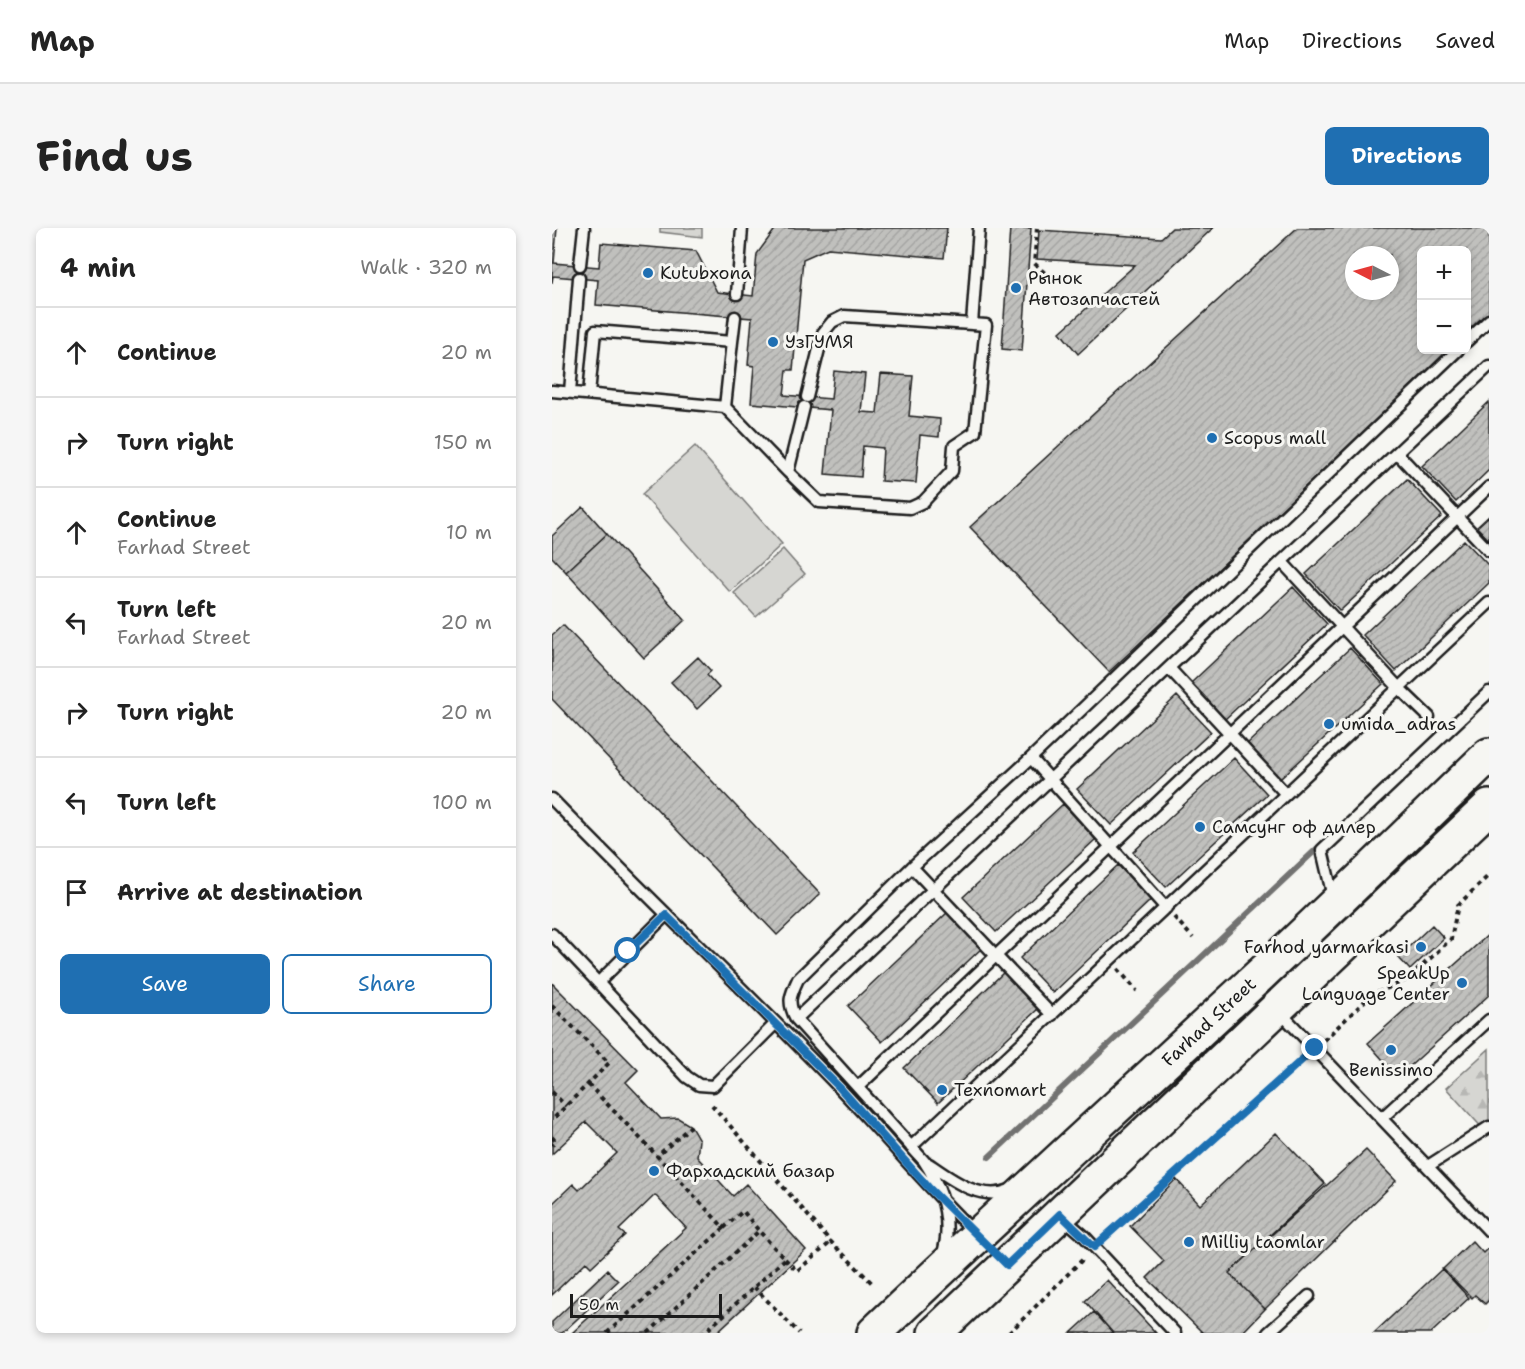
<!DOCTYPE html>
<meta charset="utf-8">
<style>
body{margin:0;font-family:"Shantell Sans",sans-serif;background:#f6f6f6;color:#222}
.controls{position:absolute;right:18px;top:18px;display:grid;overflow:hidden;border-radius:9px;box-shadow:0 3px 9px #0003}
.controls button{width:54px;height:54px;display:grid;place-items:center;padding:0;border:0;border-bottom:2px solid #e0e0e0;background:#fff;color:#222;font:30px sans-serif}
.compass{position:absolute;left:793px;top:18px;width:54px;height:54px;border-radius:50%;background:#fff;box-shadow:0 3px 9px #0003;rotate:276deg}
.scale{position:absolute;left:18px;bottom:15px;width:152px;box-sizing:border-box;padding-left:6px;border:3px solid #1c1c1c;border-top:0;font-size:16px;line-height:21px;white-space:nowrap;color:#1c1c1c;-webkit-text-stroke:4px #f6f6f2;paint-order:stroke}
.stop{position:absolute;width:18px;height:18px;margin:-14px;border:4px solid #1f6fb2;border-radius:50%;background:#fff}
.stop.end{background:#1f6fb2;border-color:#fff;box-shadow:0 2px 6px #0008}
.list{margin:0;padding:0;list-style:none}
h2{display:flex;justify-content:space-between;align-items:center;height:78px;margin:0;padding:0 24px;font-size:26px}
h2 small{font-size:20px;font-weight:400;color:#767676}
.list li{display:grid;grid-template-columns:39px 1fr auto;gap:18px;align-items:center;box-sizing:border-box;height:90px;padding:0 24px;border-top:2px solid #e0e0e0}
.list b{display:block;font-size:22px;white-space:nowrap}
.list p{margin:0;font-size:20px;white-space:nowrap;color:#767676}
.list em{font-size:20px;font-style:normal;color:#767676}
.actions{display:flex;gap:12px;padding:18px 24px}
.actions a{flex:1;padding:14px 0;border:2px solid #1f6fb2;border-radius:9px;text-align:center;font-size:21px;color:#1f6fb2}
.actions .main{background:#1f6fb2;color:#fff}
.icon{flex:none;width:33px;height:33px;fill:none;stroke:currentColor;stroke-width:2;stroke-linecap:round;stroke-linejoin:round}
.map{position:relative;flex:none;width:937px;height:1105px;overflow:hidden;border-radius:9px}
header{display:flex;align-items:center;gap:36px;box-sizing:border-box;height:84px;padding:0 30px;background:#fff;border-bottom:2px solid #e0e0e0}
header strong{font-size:28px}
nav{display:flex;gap:33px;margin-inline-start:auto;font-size:21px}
.intro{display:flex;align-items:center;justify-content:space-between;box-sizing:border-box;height:144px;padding:0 36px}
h1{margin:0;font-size:42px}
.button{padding:15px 27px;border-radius:9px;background:#1f6fb2;color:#fff;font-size:21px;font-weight:700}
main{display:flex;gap:36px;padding:0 36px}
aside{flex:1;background:#fff;border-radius:9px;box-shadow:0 3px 9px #0003}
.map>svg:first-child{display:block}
.grass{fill:url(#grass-tufts);stroke:#797977;stroke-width:1.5}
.forest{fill:url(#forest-firs);stroke:#797977;stroke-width:1.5}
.garden{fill:#d6d6d2;stroke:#797977;stroke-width:1.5}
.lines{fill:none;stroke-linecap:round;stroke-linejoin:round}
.stream{stroke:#727271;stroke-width:6}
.building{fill:url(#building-hatch);stroke:#1c1c1c;stroke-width:1.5;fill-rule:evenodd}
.lane-casing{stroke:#1c1c1c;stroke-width:15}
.primary-casing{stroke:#1c1c1c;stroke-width:38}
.path{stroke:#1c1c1c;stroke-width:4;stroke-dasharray:4.5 4.5;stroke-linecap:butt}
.lane{stroke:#f6f6f2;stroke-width:10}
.primary{stroke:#f6f6f2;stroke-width:33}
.route{stroke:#1f6fb2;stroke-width:8}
.poi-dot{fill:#1f6fb2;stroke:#f6f6f2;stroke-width:2}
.labels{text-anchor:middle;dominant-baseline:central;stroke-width:6;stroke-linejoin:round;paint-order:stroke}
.poi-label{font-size:18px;fill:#1c1c1c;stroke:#f6f6f2;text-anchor:start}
.street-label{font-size:18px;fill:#1c1c1c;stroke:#f6f6f2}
</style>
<header>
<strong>Map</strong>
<nav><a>Map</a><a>Directions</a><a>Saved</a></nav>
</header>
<div class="intro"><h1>Find us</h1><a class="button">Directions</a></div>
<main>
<aside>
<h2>4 min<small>Walk · 320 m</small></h2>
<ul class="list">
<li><svg class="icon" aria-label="ahead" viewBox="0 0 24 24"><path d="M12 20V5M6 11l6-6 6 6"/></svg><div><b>Continue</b></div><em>20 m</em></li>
<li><svg class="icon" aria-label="right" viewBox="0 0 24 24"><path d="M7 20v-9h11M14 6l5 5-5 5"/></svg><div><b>Turn right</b></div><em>150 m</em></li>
<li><svg class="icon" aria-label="ahead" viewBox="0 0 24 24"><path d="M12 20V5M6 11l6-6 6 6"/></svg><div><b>Continue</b><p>Farhad Street</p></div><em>10 m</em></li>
<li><svg class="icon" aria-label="left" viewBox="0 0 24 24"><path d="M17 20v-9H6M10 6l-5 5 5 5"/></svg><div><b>Turn left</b><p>Farhad Street</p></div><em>20 m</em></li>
<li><svg class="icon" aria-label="right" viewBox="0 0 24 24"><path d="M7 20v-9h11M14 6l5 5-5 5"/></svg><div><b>Turn right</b></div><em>20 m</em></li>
<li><svg class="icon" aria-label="left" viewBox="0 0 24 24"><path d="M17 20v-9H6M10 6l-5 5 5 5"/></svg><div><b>Turn left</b></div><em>100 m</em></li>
<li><svg class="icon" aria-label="arrive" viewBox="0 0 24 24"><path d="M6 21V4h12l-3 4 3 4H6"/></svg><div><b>Arrive at destination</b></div></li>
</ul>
<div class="actions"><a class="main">Save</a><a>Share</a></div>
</aside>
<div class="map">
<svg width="937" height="1105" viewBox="0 0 937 1105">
<defs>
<pattern id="grass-tufts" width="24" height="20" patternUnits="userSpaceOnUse" patternTransform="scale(1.5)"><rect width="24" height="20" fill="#d6d6d2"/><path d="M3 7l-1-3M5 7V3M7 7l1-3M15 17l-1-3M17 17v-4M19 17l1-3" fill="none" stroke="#b7b7b4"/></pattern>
<pattern id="forest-firs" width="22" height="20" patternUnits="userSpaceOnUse" patternTransform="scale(1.5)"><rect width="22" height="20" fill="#d6d6d2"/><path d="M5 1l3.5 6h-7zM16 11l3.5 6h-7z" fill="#b7b7b4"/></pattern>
<pattern id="building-hatch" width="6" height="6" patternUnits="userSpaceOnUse" patternTransform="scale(1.5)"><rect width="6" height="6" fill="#c0c0bd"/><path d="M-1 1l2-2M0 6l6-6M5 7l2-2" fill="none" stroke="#a4a4a2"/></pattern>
</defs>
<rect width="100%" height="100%" fill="#f6f6f2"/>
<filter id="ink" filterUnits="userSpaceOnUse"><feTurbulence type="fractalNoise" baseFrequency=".0167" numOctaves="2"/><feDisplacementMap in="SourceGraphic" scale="12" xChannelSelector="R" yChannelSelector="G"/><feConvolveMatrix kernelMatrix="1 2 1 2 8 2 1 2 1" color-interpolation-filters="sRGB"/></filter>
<g filter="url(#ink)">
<path class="grass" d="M108,0H150V9L108,4Z"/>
<path class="forest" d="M937,821V900L933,903L894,860Z"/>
<path class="garden" d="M143,218L230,316L178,364L90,266Z
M231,321L253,346L204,389L182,365Z"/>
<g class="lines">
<path class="stream" d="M437,929L771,615"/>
</g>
<path class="building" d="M0,0H5L2,35L47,39L49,15L144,23L165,64L201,68L205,26L224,0H395L392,30L276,20L251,31L241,142H235L232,167L279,171L282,143L313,146L309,184L325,185L329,146L361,148L357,188L388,191L387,209L368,207L364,255L329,253L331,220L311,218L309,249L273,246L279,182L199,175L202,138L196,137L200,90L44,77L46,52L1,48L0,55Z
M458,0H479L470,123L450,121Z
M620,0H661L526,126L508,104L583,37L485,31L487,2L609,10Z
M745,0H937V85L914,107V22H870V122H899L557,444L418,299ZM802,27H838V63H802Z
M937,174V242L904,274L870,238Z
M855,251L890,288L788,383L754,346Z
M31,279L55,306L14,344L0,329V308Z
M937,288V312L925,299Z
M55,306L133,392L92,430L14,344Z
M912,312L937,338V355L844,443L811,407Z
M741,359L775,396L673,491L639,455Z
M11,397L268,666L225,707L0,471V407Z
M798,420L831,456L728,551L695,516Z
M146,429L159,443L155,447L167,460L145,481L119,454Z
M625,468L659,504L559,597L525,561Z
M682,530L715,566L614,659L581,624Z
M511,576L544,611L444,704L411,669Z
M566,637L599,672L501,765L468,730Z
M397,683L431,719L330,814L296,778Z
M880,697L892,710L858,742L846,729Z
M937,706V767L846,849L816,815Z
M453,743L487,780L386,875L352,840Z
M0,755L86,842L74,854L109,891L126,890L139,898L147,912L145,929L181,968L194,956L254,1022L164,1105H20L134,1000L103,967L67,1002L73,1007L39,1039L34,1034L0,1067V976L21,956L27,962L65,925L34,894L0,926Z
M724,905L773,956L677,1045L713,1081L690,1105H651L595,1050L612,1033L578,998L624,951L648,977Z
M814,922L844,953L713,1081L677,1045Z
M920,1013L931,1025L935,1021L937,1023V1072L933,1076L923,1067L920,1070L891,1041Z
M890,1041L917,1070L879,1105H822Z
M55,1042L66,1053L10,1105H0V1094Z
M555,1052L604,1105H561L533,1073Z
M542,1084L561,1105H519Z"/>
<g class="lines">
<defs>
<path id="lane" d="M28,37L32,0
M185,66L190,0
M914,114L937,92
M0,163L173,179L236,244L252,179
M18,164L27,50
M37,166L43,103L180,114L183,89
M255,169L271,105L280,94L292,88L420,96L427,0
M173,179L180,114
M845,225L937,323
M236,244L267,274L358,280L371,274L400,243L402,218L423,204L434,97L420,96
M730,334L847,460L877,489
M617,440L734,566
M479,530L614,680
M0,571C91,665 186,755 277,849C327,900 371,955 423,1005
M360,639L500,787
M781,669L770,622L937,464
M0,706L135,849L147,857L161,858L224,795
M46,755L114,687
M726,782L937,1003
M244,791L937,138
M306,859L937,259
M830,890L937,792
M359,919L937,375
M377,936C400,952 429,974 458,962
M876,938L937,899
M510,989L531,1007L623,1105
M390,1029C401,995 391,962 372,933L244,791C235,774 238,768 246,751L360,639L479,530L906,122
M716,1105L757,1068"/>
<path id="primary" d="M322,1105C449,984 579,866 708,747C785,675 861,600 937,527
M383,1105L937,579"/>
</defs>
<use href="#lane" class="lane-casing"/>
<use href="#primary" class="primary-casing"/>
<path class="path" d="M485,0L482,35L496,48
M622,689L641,710
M566,741L585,763
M0,778L57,835L0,892
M772,812L818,768L856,751L899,711L906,677L937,647
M36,856L105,928
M0,864L14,878
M160,877L279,1014L321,1056
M0,909L4,914L0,917
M172,1000L191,983L207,1003
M553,1009L753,829
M233,1031L245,1043L279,1014
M202,1059L247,1105
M55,1105L172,1000L105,928L139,898
M96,1105L207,1003L233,1031L152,1105
M457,1105L533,1029"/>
<use href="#lane" class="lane"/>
<use href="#primary" class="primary"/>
</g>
</g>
<g class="lines" filter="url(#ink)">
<path class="route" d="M76,723L114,687L287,859L376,959L455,1037L508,986L542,1019L763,820"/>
</g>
<g class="poi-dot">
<circle cx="96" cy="45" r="6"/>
<circle cx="464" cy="60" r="6"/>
<circle cx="221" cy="114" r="6"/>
<circle cx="660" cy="210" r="6"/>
<circle cx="777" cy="496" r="6"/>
<circle cx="648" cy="599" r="6"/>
<circle cx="869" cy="719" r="6"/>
<circle cx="910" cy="755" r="6"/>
<circle cx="839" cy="822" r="6"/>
<circle cx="390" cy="862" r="6"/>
<circle cx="102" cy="943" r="6"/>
<circle cx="637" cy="1014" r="6"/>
</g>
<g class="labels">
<g class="poi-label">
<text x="108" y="45">Kutubxona</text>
<text x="476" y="50">Рынок<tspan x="476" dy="21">Автозапчастей</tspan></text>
<text x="233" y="114">УзГУМЯ</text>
<text x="672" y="210">Scopus mall</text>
<text x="789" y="496">umida_adras</text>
<text x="660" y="599">Самсунг оф дилер</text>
<text x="857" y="719" text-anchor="end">Farhod yarmarkasi</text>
<text x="898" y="745" text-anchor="end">SpeakUp<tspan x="898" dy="21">Language Center</tspan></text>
<text x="839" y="842" text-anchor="middle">Benissimo</text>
<text x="402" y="862">Texnomart</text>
<text x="114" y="943">Фархадский базар</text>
<text x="649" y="1014">Milliy taomlar</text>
</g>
<g class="street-label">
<text transform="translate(657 794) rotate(-43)">Farhad Street</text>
</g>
</g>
</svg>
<div class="controls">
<button>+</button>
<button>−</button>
</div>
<svg class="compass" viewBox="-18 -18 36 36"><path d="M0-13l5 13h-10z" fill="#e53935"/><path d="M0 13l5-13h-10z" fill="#767676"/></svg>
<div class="scale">50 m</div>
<div class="stop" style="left:76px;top:723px"></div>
<div class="stop end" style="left:763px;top:820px"></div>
</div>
</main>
